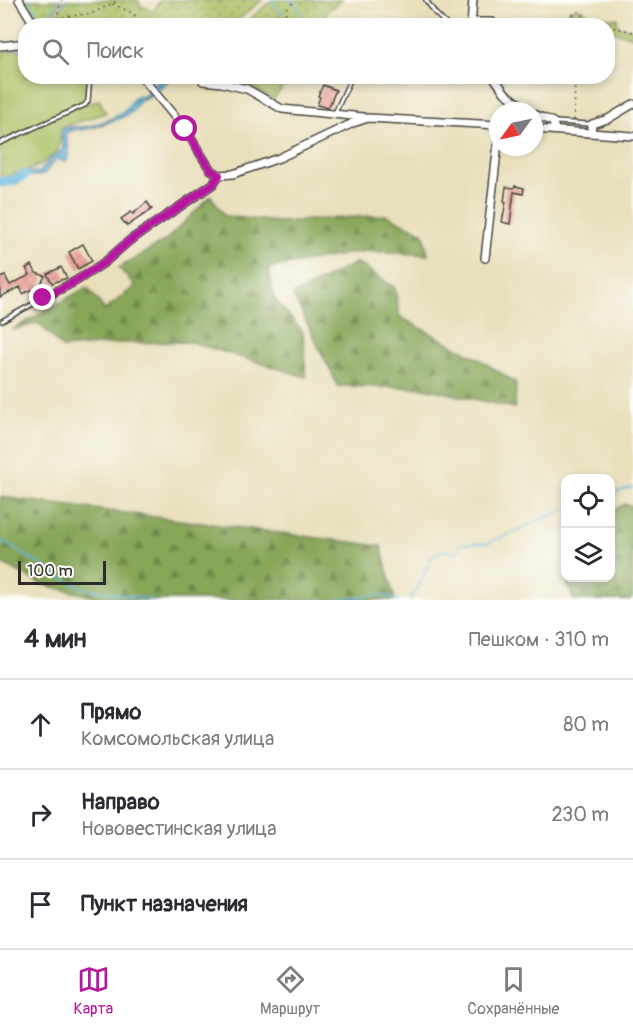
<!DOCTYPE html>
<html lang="ru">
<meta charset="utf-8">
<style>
body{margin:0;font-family:Pangolin,sans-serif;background:#f2f2f3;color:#2b2b33}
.controls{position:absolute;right:18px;bottom:18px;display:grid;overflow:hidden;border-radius:12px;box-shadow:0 3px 9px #0003}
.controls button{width:54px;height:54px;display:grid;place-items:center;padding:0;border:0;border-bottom:2px solid #e1e1e2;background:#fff;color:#2b2b33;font:30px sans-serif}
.compass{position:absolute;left:489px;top:102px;width:54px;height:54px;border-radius:50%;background:#fff;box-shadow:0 3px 9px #0003;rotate:237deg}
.scale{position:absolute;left:18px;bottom:15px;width:88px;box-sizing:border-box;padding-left:6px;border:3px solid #2b2b2b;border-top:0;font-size:16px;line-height:21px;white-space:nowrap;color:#2b2b2b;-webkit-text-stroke:4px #fdfcf7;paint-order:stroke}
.stop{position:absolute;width:18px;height:18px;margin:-14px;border:4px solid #b5179e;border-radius:50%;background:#fff}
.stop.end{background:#b5179e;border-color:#fff;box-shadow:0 2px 6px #0008}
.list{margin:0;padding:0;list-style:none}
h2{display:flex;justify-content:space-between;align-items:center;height:78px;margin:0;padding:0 24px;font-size:26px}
h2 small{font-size:20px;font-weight:400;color:#7c7c81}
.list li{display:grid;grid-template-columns:39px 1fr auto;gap:18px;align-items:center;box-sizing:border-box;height:90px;padding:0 24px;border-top:2px solid #e1e1e2}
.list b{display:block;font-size:22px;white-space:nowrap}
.list p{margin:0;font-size:20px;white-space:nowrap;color:#7c7c81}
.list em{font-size:20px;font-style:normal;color:#7c7c81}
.icon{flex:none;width:33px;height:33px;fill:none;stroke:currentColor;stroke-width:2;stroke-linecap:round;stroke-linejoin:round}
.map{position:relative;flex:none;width:633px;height:600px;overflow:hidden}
.search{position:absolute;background:#fff;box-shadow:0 3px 9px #0003;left:18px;right:18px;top:18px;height:66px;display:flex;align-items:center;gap:15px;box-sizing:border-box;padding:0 21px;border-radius:24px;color:#7c7c81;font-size:22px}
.sheet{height:348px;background:#fff}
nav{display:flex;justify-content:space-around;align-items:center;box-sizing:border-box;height:84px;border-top:2px solid #e1e1e2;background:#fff;font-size:16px;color:#7c7c81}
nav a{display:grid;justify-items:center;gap:3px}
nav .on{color:#b5179e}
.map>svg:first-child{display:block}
.grass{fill:url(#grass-dots);stroke:#6a7547;stroke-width:1.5}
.forest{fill:url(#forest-firs);stroke:#596842;stroke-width:1.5}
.park{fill:url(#park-tufts);stroke:#6a7547;stroke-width:1.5}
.garden{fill:#aabf63;stroke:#6a7547;stroke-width:1.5}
.water{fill:url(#water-waves);stroke:#467084;stroke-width:1.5}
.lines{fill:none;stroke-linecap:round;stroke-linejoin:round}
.stream{stroke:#61b6dd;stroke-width:1.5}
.river{stroke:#61b6dd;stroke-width:10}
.building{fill:url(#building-cross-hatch)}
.service-casing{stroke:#484641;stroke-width:6}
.minor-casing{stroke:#484641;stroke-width:10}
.path{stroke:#484641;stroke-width:1.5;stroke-dasharray:1.5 4.5;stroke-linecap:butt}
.service{stroke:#fff;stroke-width:3}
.minor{stroke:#fff;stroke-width:7}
.route{stroke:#b5179e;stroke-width:8}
</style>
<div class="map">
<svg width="633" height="600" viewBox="0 0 633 600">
<defs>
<pattern id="grass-dots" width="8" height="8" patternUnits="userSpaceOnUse" patternTransform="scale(1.5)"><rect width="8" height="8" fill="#aabf63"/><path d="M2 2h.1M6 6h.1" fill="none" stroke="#8b9b52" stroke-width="1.8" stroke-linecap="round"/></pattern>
<pattern id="forest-firs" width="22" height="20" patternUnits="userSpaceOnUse" patternTransform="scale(1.5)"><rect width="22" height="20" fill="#87a659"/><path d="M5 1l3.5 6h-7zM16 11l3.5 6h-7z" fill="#6f874a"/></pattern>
<pattern id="park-tufts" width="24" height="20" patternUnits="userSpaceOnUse" patternTransform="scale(1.5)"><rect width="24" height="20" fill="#aabf63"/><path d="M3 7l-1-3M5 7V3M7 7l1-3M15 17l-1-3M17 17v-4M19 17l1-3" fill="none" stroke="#8b9b52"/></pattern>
<pattern id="water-waves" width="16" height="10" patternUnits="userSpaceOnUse" patternTransform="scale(1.5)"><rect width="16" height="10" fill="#61b6dd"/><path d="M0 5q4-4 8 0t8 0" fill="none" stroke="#5094b3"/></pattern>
<pattern id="building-cross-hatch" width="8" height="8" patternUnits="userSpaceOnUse" patternTransform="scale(1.5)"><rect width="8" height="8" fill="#ee9a90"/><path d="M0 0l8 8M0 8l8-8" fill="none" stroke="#c17e76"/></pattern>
</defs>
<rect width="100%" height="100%" fill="#fdfcf7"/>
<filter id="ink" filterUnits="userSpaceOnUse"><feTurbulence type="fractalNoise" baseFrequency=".0167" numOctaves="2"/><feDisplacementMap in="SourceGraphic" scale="12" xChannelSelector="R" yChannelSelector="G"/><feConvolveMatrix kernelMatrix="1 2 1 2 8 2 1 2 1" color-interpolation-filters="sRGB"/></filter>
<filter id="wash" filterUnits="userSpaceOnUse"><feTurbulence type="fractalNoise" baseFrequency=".008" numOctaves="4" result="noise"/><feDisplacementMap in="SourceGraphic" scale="24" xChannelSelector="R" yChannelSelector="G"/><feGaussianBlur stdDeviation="1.35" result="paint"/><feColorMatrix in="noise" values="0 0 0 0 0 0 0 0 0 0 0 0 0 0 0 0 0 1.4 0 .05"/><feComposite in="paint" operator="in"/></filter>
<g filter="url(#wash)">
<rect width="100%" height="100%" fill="#e9dfbb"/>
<path class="grass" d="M21,0H61L56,11L55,24L38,25Z
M64,0H139L140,6L147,8L153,12L160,0H262L232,25L57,26L58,23L67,21L66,17H58Z
M272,0H342L328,10L320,25L242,26Z
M209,77H290L274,99L237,81Z"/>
<path class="forest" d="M211,196L225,216L279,222L386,215L424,233L428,255L364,251L269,268L274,298L303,332L306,377L191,342L121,343L62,348L39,323L12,330L87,287L105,310L135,286L119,268L166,240Z
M357,262L395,288L400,317L479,359L516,383L515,408L424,388L338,386L293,295Z
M0,497L381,546L395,600H106L41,584L0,562Z
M625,504L633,506V597L630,600H573L566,578H610L611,511Z"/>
<path class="park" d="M578,8L584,10L591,18H617L618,26L633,29V37L608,30V26L566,25V15L570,10Z"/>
<path class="garden" d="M25,49L26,76L88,77L86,104L99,100L106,113L62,127L58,151L39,166L0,179V60L4,57L3,52Z"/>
<path class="water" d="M164,77H173L149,97L140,100L132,112L123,117L96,127L82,130L77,129L66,133L69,151L67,161L63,162L59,159L55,160L44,174L39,176H26L15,182L11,178L28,171L39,173L50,159L61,152L63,147L61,132L63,128C71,125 75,127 82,127C94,127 109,119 119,115C130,110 129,99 138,95L143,97L159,79Z"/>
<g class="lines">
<path class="stream" d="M30,0L45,26
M272,0L282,14
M291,0L309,21
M63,7L66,0
M287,18L293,26
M27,19L31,26
M44,25L58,0
M66,26L89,23L99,26
M315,26L320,20
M8,49L22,47
M610,494L633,487
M0,540L69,582L87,589L153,600
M318,600H325
M336,600L380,595L399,600
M412,600L410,598L421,583L426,568L430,566V559C439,551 443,547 454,554L458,551L460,544L488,543L566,509"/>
<path class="river" d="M0,182L13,181L25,175"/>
</g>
<g id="blocks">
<path class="building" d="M323,85L336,90L328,108L317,105L320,97L318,96Z
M515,186L524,188L523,194L514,192L510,224L502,222L506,202H504L506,187L514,188Z
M147,202L152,209L127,226L121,219L131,212L133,214Z
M83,244L92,261L78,269L69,252Z
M32,265L36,273L45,276L37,291L30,290L23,294L20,287L0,297V278L5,276L10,285L30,275L26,268Z
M61,267L67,278L52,283L47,274Z"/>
</g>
</g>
<g filter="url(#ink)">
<use href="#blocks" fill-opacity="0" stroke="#484641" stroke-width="1.5"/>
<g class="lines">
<defs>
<path id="service" d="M426,0L435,13L448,26
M471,20H493
M56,26V24
M335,113L352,76
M555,122L590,124
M0,143L85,105L88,101L90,76
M2,321L42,299"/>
<path id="minor" d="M19,0L35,26
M471,26L473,0
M0,46L26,43
M141,76L185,129L210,169L219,175
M493,76L505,93L529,111
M203,81L222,83L247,89L282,109L363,117
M534,114L553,122L555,130
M534,129L633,136
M591,133L592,124L608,119L633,104
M219,175L233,174L279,158L353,123L368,118L498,125
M485,258L498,143
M43,298L76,281L105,262L129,241L213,184L219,175"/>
</defs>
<use href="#service" class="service-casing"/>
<use href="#minor" class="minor-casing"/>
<path class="path" d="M113,4L132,13L148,26
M57,18L93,13L119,0
M56,19L62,0
M585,21L605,26
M266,26L285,16L286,9L296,0
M572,26L570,18L575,13L579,12L584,16L585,21L583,26
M608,26L633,32
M175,80L180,76
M574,120L575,76"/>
<use href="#service" class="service"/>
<use href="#minor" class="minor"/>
</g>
</g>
<g class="lines" filter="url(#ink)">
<path class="route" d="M43,298L76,281L105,262L129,241L213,184L219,175L210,169L185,129"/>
</g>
</svg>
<div class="controls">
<button><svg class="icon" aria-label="locate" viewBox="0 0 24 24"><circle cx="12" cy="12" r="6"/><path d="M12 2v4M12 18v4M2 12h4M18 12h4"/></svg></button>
<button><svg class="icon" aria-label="layers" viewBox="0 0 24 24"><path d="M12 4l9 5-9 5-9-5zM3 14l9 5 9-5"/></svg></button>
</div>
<svg class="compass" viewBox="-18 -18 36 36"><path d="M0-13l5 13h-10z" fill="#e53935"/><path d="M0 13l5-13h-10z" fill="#7c7c81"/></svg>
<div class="scale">100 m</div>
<div class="stop" style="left:185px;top:129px"></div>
<div class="stop end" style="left:43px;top:298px"></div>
<div class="search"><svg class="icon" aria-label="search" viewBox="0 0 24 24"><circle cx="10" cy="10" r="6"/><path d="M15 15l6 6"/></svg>Поиск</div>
</div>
<section class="sheet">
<h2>4 мин<small>Пешком · 310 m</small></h2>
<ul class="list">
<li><svg class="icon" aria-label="ahead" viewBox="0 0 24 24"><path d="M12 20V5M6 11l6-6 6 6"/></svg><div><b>Прямо</b><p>Комсомольская улица</p></div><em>80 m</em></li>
<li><svg class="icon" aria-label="right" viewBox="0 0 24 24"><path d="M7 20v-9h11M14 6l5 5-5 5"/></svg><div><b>Направо</b><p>Нововестинская улица</p></div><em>230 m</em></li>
<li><svg class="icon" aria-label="arrive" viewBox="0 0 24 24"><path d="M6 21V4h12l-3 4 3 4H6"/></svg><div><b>Пункт назначения</b></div></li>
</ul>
</section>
<nav>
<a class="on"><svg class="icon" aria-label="map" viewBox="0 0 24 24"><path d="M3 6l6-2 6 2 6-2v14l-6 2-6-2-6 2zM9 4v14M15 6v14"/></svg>Карта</a>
<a><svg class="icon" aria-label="directions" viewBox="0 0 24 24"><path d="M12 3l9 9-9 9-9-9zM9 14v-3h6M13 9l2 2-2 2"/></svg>Маршрут</a>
<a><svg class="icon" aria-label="saved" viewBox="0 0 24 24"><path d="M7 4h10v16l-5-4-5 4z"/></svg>Сохранённые</a>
</nav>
